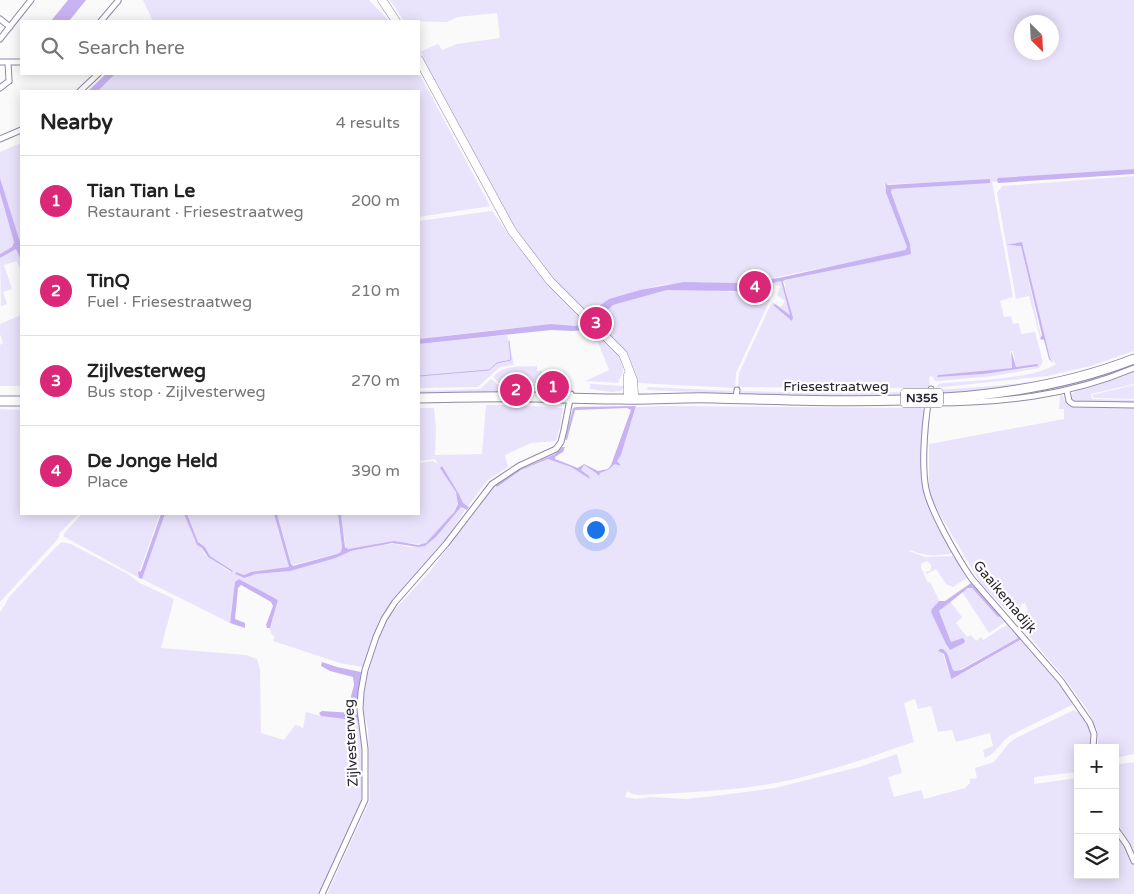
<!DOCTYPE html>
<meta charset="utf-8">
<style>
body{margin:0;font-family:"Varela Round",sans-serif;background:#f6f6f6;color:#222}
.controls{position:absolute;right:15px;bottom:15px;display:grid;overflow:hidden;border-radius:0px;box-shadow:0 2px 12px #0003}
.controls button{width:45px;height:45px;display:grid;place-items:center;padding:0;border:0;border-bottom:1px solid #e0e0e0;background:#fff;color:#222;font:25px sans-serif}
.compass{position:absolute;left:1014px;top:15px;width:45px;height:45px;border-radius:50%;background:#fff;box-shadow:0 2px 12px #0003;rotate:156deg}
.you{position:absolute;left:595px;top:529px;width:18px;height:18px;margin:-12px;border:4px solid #fff;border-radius:50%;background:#1a73e8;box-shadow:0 0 0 8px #1a73e833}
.badge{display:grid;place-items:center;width:32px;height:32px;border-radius:50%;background:#db2777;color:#fff;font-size:16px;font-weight:700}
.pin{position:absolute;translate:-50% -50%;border:2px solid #fff;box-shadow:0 1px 5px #0006}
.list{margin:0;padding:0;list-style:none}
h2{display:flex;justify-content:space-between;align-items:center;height:65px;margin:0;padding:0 20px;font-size:21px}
h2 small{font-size:16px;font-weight:400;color:#767676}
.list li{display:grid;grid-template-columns:32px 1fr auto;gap:15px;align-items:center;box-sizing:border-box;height:90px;padding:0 20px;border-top:1px solid #e0e0e0}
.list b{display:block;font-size:19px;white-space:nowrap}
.list p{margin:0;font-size:16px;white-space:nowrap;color:#767676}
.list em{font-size:16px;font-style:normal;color:#767676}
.icon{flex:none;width:28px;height:28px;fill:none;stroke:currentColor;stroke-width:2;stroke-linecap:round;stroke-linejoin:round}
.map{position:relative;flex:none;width:1134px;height:894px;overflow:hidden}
.search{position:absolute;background:#fff;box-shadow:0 2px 12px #0003;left:20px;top:20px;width:400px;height:55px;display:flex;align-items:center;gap:12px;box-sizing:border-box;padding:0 18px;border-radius:0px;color:#767676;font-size:19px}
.panel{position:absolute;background:#fff;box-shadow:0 2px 12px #0003;left:20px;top:90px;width:400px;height:425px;border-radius:0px}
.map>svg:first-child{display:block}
.green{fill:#eae3fc;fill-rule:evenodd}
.water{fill:#c7b3f3}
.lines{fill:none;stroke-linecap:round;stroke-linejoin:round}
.stream{stroke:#c7b3f3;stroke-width:1}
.minor-casing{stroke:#9288a9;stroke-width:7}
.secondary-casing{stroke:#9288a9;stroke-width:9}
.primary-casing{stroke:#9288a9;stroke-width:11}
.minor{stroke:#fff;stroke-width:5}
.secondary{stroke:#fff;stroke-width:8}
.primary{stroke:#fff;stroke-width:9}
.labels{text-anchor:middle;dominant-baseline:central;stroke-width:4.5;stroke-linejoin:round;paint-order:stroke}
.shield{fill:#fff;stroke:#68666f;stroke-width:1}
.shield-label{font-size:12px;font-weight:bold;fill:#282431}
.street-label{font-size:14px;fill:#282431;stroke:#fff}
</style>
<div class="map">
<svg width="1134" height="894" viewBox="0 0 1134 894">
<rect width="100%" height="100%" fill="#fafafa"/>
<path class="green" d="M143,0H369L389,21H153Z
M390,0H1134V169L997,179V182H992L1013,297L1000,301L1004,317L1011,316L1013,324L1019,323L1021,334L1035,332L1043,362L1039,368L993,376L939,381H935L932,376L929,377L930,388L738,387L739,373L772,302L781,307L785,301L777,295L780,286L774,285L771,295L761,290L762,286L781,281L790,315L775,304L773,305L792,320L784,280L899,257L911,253L910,244L891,192L892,189L991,182L884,184L886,193L907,247L903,252L747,283L702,282L661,285L609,299L599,306L590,316C581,308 570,299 561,290C539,264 521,236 502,207L420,52L438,44L442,50L457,44L500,38L497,13L458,17L447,22L404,21ZM1022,22H1052V52H1022ZM1010,351H1013L1016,367H1037L984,374L937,377L938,375L1012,368Z
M419,73L490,206L419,217V91H98L115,74Z
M21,143V245L0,178V152Z
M1134,176V351L1091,366L1047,376L935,388L939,384L944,383C972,381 1034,379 1056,364L1050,358L1022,242L1007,246L1021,245L1041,337H1040L1029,296L1016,299L997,193L1002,186Z
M0,194L14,242L12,247L0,254Z
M491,211L493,212C519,251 550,287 584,319V323C575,330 561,324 550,325C507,328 463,334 419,339V221Z
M14,249L18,250L21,260V271L17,261L4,265L12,289L3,292L7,304L1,306L0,258Z
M678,289C709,290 739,289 767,301L768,299L756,295L760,291L768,296L770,300L736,373L735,388L637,383L630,362L626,354L595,321L613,305L667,290Z
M21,315V386H0V345L3,343L0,334V324Z
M507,335L514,365L500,367L478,387L419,388V344Z
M602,337C612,346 624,356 623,372C622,376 619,379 618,383L585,381L609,370L597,340Z
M1134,354V356C1080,377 1030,387 973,392C962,393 945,396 935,393V390C978,387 1022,385 1065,376C1088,371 1111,363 1134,354Z
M537,366V371H542L541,385L524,379H516L514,386L503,387L493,377C505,364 520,367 537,366Z
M1134,371V384L1091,394L1092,399L1134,400V403L1075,402L1072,400V394L1076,391Z
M491,379L503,388L507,389L491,394L419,395V391L480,389Z
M590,384L625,386L621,391L612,392L590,389Z
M1134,385V399L1094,398L1092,395Z
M648,387L735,391L734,394L717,395L698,392L647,390Z
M739,391L822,393L913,392L911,396L817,397L739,394Z
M1060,394L1063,396L1065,401L1072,406L1134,407V754L1115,758V748H1098V732L1088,711L1062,675L1014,618L1028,611L1025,603L1021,604V609L1012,616L981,584L935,506L930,494L929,483V444L1064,419V409H1059Z
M486,405H514L563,408L560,427L556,441L531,443L505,455L508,467L487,481L468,506L463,503L459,494L443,468H440C446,477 456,488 458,498C460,509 433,538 424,544L400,543L346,549L341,514H419V463L433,461L438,464L435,459L419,461V408H434L436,428L435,455L482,454Z
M662,406L922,408L924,411L921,472L924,496L952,552L950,554C935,556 924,556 910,550L909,551L925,557L954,556L968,577L953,587L946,584L936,569L926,574V572L931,570V565L927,561L922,563L921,567C923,572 925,577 928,583L930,582L939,600L931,612L949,649L965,639L951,642L939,612L950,601L962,617L956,623L967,637L971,635L976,641L981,637L983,640L1008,624L1018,638L957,671L953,670L945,650L942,652L951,678L953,679L1021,640L1053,676L1074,704L1011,735C1001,741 996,754 985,758L983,750L993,746L990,733L956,742L952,730L938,732L931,706L918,709L915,699L904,703L914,742C893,748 873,757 852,763C829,770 805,777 781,782C734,791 687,792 639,795L632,794L627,791L625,797L636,799L650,797L686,799L723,795L775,788L859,767L897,754L902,773L888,777L894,797L921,790L924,799L965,788L970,783V779L977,778L975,768L994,762L1009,743L1016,738L1074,710C1088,716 1092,734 1091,748H1078V772L1034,777V784L1078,778V875H1115V833L1128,850L1134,865V894H327L370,800L368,729L364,713L363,700L369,670L381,632L389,616L431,570L495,485L497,487L521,470L548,459L571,467L590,479L581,470L584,465L596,473L599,476L600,473L608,470L615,464H620L617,460L621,455L636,407Z
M0,409L21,410V514H78L59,534V537L56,541L0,602Z
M461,507L465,510L445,542L394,599L380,618L363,667L340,663L273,641L275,636L272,635L269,628L271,626L278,600L239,579L235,582L230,623L142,579L165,514H184L197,545L202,548L205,555L230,572L232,571L210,556L205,547L198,542L187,514H274L289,567L287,568L251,572L244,575L239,573L235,574L242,578L256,574L290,571L336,558L351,551L392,543L409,547L425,546L436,537Z
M82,514H160L139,573V578L63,536L66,531Z
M277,514H338L342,547L341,552L337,554L292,565Z
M62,542L71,544L128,574L140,583L174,599L161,648L246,655L257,659L260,669L261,733L284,740L295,725L300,726L303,729L306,712L321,716L360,721L362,734L363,802L319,894H0V612L5,605L9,597L56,547Z
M969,588H972L998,617L1002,616L1006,621L1004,623L989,633L962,592Z
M1134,762V851L1115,821V765Z"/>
<path class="water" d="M68,0H86L69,21H51Z
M106,74H115L98,91H88Z
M1134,169V174L998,183L997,180L998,178Z
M0,178L21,245V260L16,249L0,258V254L12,247L14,242L0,193Z
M990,179V183L892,189L891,192L910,244L911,254L899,257L784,280L783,282L793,318L792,321L773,305L775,304L790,315L781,281L761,286L760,280L779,278L905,250L907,247L886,193L885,183L888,185Z
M1022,242L1050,358L1053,363L1049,359L1044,340L1040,339L1042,335L1021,246L1006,245Z
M684,282L746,283L750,292L769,300L767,301L756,297L734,291L667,290L613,305L587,330L573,331L551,330L419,344V339L551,324L574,326L582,325L599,306L609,299L640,290Z
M1011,350L1016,367L1037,364L1038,366L984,374L937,377L938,375L1012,368Z
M636,406L621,455L617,461L620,464V466L615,464L608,470L600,473L599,476L596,473L584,465L581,470L589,476L590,479L571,467L548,459L521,470L497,487L495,485L514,472L555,454L562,447H565L563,452L555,457V459L578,468L584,464L598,471L608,469L611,465L631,410L627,408L575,410L567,440L565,439L573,408L576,407Z
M442,466L459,494L463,503L469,507L467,510L461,507L436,537L425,546L418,547L392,543L366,548L351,551L336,558L290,571L256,574L244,578L235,574L236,572L244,575L251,572L289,567L274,514H277L291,564L293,566L337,554L341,552L342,547L338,514H341L345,547L348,549L394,541L418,545L426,543L454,512L458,504L456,492L440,468Z
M161,514H165L142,579L139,578L138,572L141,571Z
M184,514H187L198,542L205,547L210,556L233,571L232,572L208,557L202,548L197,545Z
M239,579L278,600L270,628H267L266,625L273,606L271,602L241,585L238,588L235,619L245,623V628L230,623L235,582Z
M971,583L1002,616L998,617L972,588H968L939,611L951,642L963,638L965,641L964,643L950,650L946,644L931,612L932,609L939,601H945Z
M1008,624L1022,639L952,679L951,678L944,654L938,651L940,649H943L947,653L953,670L955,671L961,670L1018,638Z
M322,662L337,667L361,672L356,709L351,710L350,700L354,685L353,677L330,671L321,666Z
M322,711L354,713L358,715L360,721L321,716L319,713Z"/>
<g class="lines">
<path class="stream" d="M419,376L489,370L497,363L511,360L509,341"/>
<defs>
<path id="minor" d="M0,19L10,27
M101,21L118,1
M0,39L31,0
M0,62H21
M8,62L9,81
M0,88L9,81
M80,91L98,74
M0,139L21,130
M931,389C925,414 921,464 926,489C931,512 958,559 972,579L1061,681L1090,723L1094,734L1093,748
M1067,391L1069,401L1073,404L1134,405
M736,398L737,390
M931,403C1002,403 1068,396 1134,368
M1115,828L1127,845L1134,861
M322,894L365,800V749L360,709L361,692L365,670L376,637L384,619L395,602L446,544L492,484L519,466L556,449L561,442L564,430L571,394"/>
<path id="secondary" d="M382,0L396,21
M419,60L512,231L550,281L623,354L633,380L634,394L630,399
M628,375V394L630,399"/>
<path id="primary" d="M419,398C458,397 497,396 536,397C564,398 593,399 622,399C652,400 682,397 713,398C852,401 1002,411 1134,359
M0,401H21"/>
</defs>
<use href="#minor" class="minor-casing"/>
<use href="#secondary" class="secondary-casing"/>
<use href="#primary" class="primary-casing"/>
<use href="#minor" class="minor"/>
<use href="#secondary" class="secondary"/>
<use href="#primary" class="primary"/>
</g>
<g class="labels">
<rect class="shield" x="901" y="388.5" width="42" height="19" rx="4"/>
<g class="shield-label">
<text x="922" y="398">N355</text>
</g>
<g class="street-label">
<text x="836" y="386">Friesestraatweg</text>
<text transform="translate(1005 597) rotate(50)">Gaaikemadijk</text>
<text transform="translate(351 743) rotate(-93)">Zijlvesterweg</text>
</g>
</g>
</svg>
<div class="controls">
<button>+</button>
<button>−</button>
<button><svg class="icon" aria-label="layers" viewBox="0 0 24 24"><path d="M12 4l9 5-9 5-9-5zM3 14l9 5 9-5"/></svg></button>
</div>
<svg class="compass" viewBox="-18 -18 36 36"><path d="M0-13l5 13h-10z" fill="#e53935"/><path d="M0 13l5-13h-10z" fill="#767676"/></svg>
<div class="you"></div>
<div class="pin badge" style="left:553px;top:387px">1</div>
<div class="pin badge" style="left:516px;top:390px">2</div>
<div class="pin badge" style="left:596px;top:323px">3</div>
<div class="pin badge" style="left:755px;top:287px">4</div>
<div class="search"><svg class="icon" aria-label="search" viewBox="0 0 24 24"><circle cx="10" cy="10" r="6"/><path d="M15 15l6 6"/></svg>Search here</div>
<section class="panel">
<h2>Nearby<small>4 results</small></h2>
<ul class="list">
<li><span class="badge">1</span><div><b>Tian Tian Le</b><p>Restaurant · Friesestraatweg</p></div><em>200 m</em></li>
<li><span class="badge">2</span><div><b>TinQ</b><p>Fuel · Friesestraatweg</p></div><em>210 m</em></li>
<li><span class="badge">3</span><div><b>Zijlvesterweg</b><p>Bus stop · Zijlvesterweg</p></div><em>270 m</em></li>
<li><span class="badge">4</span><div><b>De Jonge Held</b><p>Place</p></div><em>390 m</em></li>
</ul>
</section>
</div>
